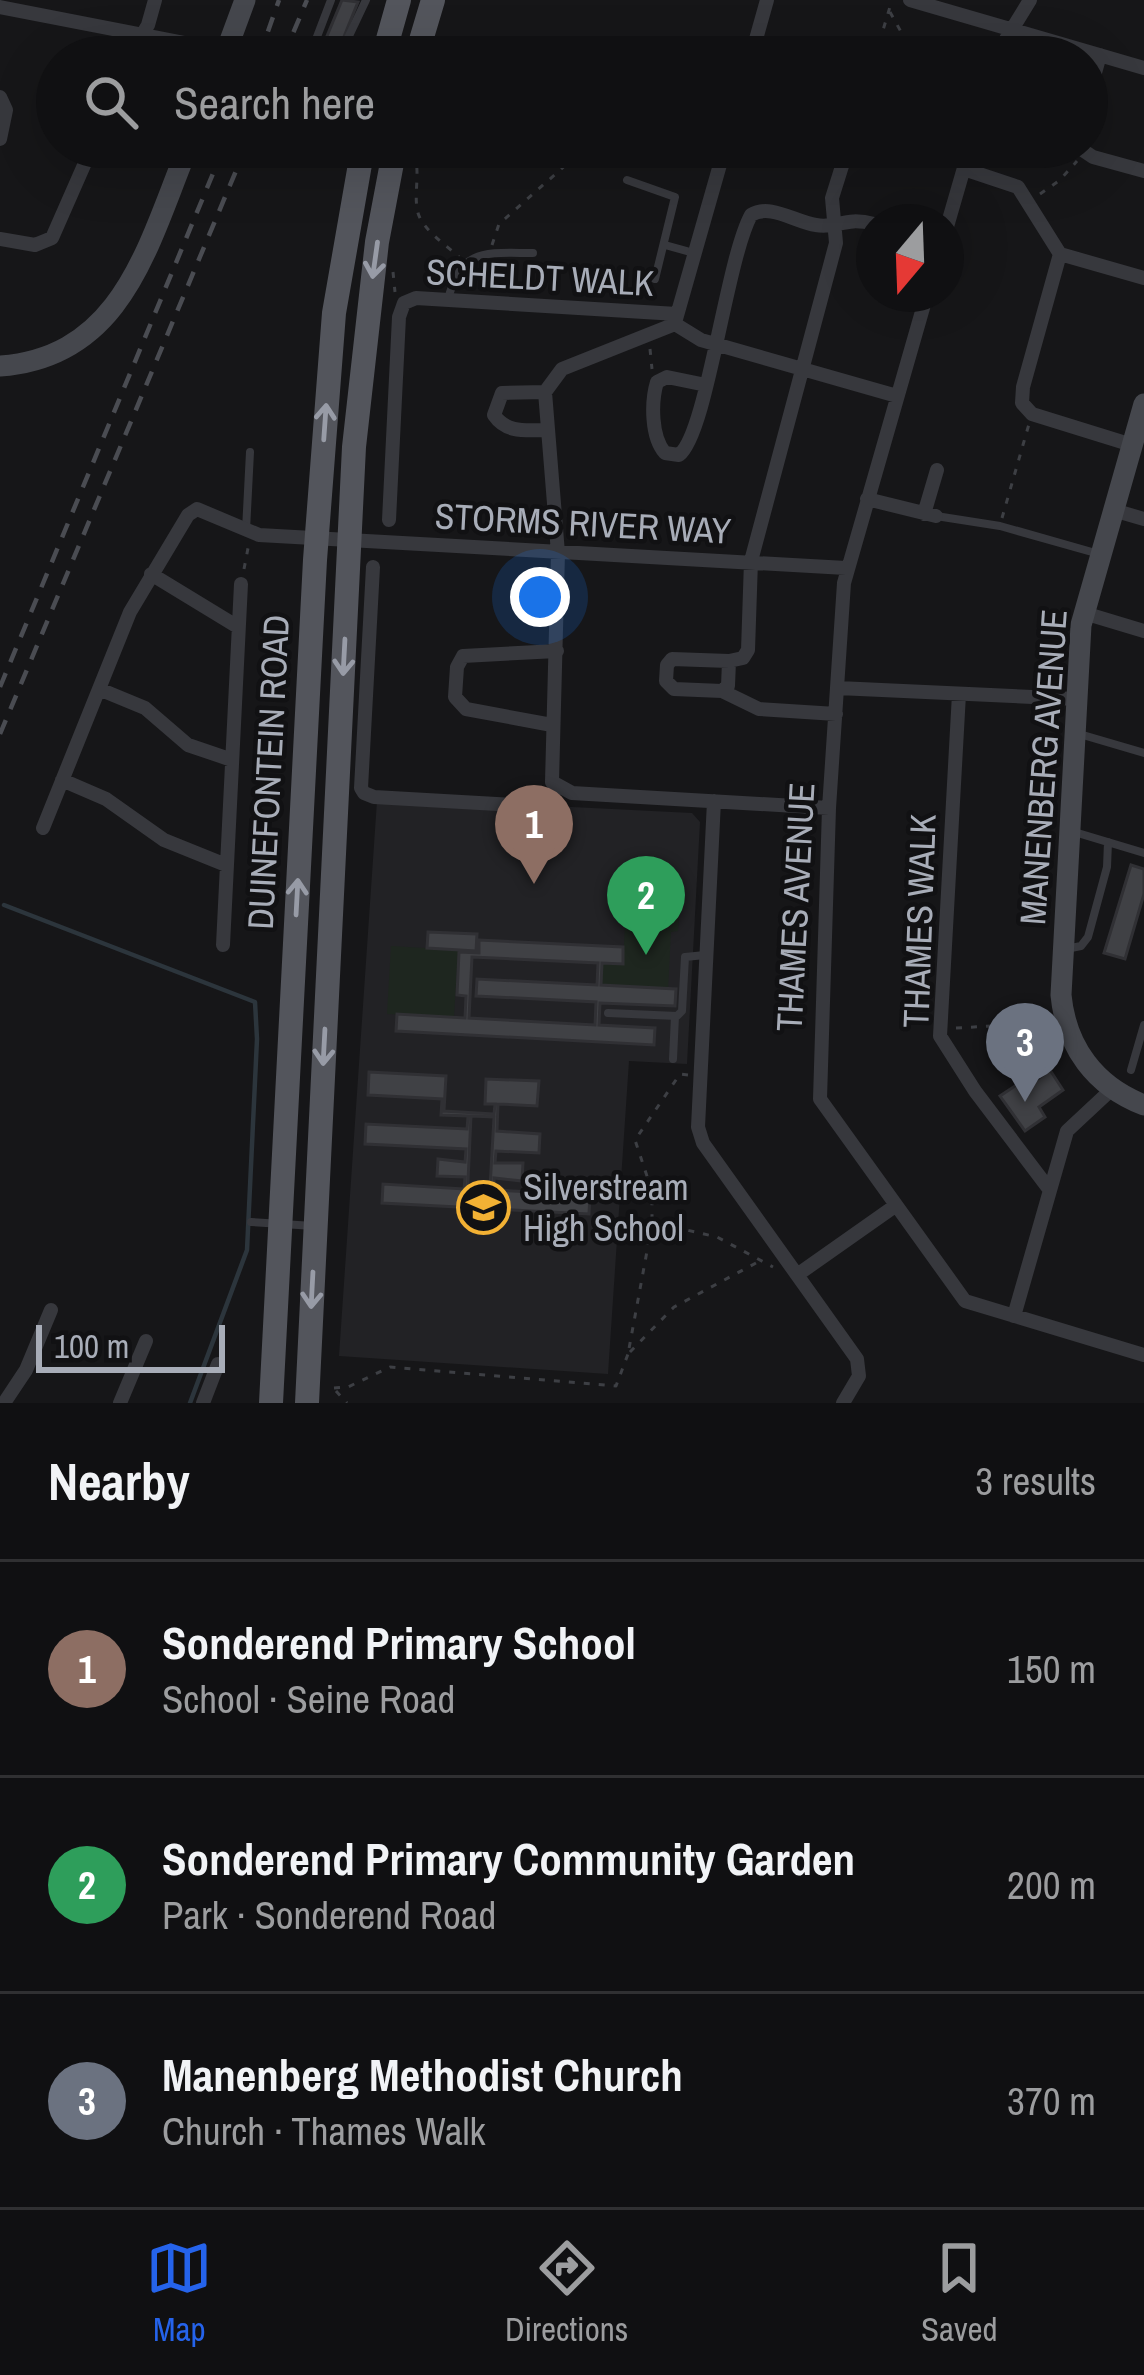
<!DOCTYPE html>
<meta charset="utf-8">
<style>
body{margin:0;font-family:"Archivo Narrow",sans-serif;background:#1e1e20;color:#f1f3f6}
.compass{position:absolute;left:856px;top:204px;width:108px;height:108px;border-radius:50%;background:#101012;box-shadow:0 12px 48px #0002;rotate:199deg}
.scale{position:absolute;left:36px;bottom:30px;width:189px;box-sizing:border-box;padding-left:12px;border:6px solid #a8adb8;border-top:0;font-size:33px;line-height:42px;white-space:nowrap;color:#a8adb8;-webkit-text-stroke:9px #111113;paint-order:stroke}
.you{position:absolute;left:540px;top:597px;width:42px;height:42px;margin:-30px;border:9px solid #fff;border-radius:50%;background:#1a73e8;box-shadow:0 0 0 18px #1a73e833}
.badge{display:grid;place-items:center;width:78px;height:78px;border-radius:50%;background:#2563eb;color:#fff;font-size:39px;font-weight:700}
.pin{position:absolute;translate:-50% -99px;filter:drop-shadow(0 3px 6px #0008)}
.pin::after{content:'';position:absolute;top:63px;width:42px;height:36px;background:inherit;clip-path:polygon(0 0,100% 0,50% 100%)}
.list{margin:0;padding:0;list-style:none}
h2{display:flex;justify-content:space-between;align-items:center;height:156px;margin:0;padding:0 48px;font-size:51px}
h2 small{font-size:39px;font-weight:400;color:#9c9d9f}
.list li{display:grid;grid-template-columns:78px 1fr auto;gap:36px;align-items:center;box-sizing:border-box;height:216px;padding:0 48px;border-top:3px solid #303032}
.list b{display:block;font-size:45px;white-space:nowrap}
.list p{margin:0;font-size:39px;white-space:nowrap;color:#9c9d9f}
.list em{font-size:39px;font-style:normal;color:#9c9d9f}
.icon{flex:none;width:66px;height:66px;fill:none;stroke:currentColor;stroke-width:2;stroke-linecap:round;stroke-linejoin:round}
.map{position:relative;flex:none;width:1144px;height:1403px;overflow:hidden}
.search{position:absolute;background:#101012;box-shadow:0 12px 48px #0002;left:36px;right:36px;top:36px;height:132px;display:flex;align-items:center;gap:30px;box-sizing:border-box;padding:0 42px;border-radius:66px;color:#9c9d9f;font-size:45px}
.sheet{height:804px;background:#101012}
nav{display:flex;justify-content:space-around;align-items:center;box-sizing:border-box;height:168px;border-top:3px solid #303032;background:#101012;font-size:33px;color:#9c9d9f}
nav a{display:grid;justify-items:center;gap:6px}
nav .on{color:#2563eb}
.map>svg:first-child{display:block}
.built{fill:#222225}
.green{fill:#1e261f}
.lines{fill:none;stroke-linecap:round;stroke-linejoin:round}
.stream{stroke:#2c353c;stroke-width:4.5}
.building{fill:#404145;stroke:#303034;stroke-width:3;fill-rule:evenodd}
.path{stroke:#3d3f44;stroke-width:3;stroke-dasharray:6 9;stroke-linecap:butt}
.lane{stroke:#37383d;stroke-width:8}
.street{stroke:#37383d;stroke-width:14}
.secondary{stroke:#45474d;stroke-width:21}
.primary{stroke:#53555c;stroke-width:24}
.rail{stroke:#4a4c52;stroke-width:4.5;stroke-dasharray:15 12;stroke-linecap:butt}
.oneway{stroke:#979ba6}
.labels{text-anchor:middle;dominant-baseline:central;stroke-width:9;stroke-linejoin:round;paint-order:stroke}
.street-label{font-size:36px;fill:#a8adb8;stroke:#111113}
.poi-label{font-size:36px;fill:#a8adb8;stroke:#111113;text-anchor:start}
</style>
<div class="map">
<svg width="1144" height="1403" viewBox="0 0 1144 1403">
<rect width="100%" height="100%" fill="#161618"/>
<path class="built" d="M377,801L551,812L552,806L692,813L700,822L687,1064L629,1061L608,1374L339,1356Z"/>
<path class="green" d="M627,885L681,888L678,931L671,932L668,989L601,985L602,963L623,964Z
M391,946L458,950L454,1017L387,1014Z"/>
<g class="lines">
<path class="stream" d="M4,905L255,1002L257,1039L247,1250L190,1403"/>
</g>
<path class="building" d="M342,0L358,2L337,54L322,48Z
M1131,865L1144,869V894L1125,959L1104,953Z
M641,891L678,893L677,913L640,911Z
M428,932L477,934L476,951L427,948Z
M479,940L623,947V964L602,963L601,985L676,989L675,1006L600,1003L599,1025L655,1028L654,1045L396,1031L397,1014L465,1018L466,996L457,995L459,952L479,953ZM472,957L598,963L597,985L477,979L476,996L596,1002L595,1025L469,1018Z
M1050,1070L1063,1090L1039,1107L1045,1117L1025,1131L1000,1096L1021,1082L1025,1088Z
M369,1072L446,1076L444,1111L494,1114L495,1104H485L486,1079L539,1081L537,1106L498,1104L497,1131L540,1134L539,1153L496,1151L495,1163H523L522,1181L494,1178V1190L590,1195L589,1214L382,1203L383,1184L464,1189L465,1177L437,1176L438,1159L465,1162L466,1149L365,1144L366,1124L467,1129L468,1116L441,1115L442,1099L368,1095ZM471,1116L494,1117L489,1205L467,1204Z"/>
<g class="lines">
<path class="path" d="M890,12L915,57
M875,57L892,0
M941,57L984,39L989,41
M304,147L338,166
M580,147L627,156L659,153L705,165
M414,153C421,173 413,194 418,213C423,230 446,245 459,257
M1040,194L1060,180L1077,161
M492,245L499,224L577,155L592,150
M393,272L395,292
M650,349L652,369
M1002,518L1029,424
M244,569L249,543
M956,1028L1048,1023
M688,1075L680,1074L635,1140L652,1191V1222L717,1237L773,1267
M652,1224L628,1354L674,1307L756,1263
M334,1388L348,1387L390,1367L616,1386L628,1354
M336,1391L347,1403"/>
<path class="lane" d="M319,57L313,49L315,42L331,0
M339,57L366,0
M627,180L675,197L655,279
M665,245L694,253
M448,300C460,247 487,253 533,253
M936,516L1000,526L1099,554
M246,530L250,452
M1076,733L1144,753
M1071,831L1144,853
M1066,949L1081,946L1088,937L1107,867L1108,842
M608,1013L677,1016L682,1011L685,957L705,955
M673,1059L675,1016
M1131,1070L1144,1025
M251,1222L314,1226"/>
<path class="street" d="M910,0L1144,68
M0,7L226,51
M129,57L148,25L155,0
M751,57L767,0
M995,57L1030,0
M0,97L6,110L0,139
M1087,101L1100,55
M1078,147L1093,157L1144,171
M964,169L1018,187L1060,254L1023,387L1022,403L1032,414L1132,445
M946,230L970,147
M0,239L35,245L52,238L92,147
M1060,254L1144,278
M927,294L844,583L829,808L820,1099L965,1301L1144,1355
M676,319L725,147
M675,324L562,369L545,392L558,553L552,782L572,793L829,808
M675,324L701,340L897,396
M706,385L667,377L657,382C651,402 651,437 665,453L679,455C707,434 726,261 751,215C770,203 795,222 816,225C838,229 844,216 874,224
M545,392L502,393L494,415C507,434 527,430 548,430
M867,499L936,516
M1113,510L1144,519
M924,514L937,470
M389,520L399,317L404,303L416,298L677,314
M373,567L361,788L364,793L374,797L534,806L545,802L557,788
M151,574L238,627
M1084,613L1144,631
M729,661L728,686L722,691L674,689L666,681L667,665L672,659L729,661L743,658L748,650L751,561L836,243L832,198L848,147
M838,688L1076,699
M99,689L145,708L188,745L232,760
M722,691L759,709L836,714
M959,694L940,1036L975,1091L1049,1189
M552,725L466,709L455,697L457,667L463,656L557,651
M62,780L106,799L164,840L226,865
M714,801L698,1127L703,1143L857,1359L859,1376L843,1403
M43,828L130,612L188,515L197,509L259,535L846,568
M223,945L241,584
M797,1275L895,1206
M1014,1316L1067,1131L1112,1089
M4,1403L26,1370L51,1310
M120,1403L146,1341
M203,1403L218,1364"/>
<path class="secondary" d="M224,57L245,0
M0,366C124,357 148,243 188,147
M1144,404L1081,625L1061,995C1066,1047 1095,1086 1144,1105"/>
<path class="primary" d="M383,57L399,0
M416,57L433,0
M271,1403L315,560L334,313L363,147
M307,1403L354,447L377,242L395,147"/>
<path class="rail" d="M259,57L279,0
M283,57L307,0
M0,687L224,147
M0,734L246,147"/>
</g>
<defs><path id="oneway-shaft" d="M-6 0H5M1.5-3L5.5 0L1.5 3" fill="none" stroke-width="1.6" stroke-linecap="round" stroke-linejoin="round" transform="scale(3)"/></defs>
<g class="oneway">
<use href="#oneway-shaft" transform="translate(375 260) rotate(98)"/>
<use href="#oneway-shaft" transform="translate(325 422) rotate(-86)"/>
<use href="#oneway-shaft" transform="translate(344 657) rotate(93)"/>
<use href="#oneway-shaft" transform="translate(297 897) rotate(-87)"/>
<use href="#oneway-shaft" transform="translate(324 1047) rotate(93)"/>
<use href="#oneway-shaft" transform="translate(312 1290) rotate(93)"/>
</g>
<defs>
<symbol id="school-ring" viewBox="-11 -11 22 22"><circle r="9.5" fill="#111113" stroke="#f2b134" stroke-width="1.5"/><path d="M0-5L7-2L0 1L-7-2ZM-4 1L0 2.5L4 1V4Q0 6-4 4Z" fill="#f2b134"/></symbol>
</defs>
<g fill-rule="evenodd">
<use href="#school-ring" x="454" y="1178" width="59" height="59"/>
</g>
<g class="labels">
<g class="street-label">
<text transform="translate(540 277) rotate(3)">SCHELDT WALK</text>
<text transform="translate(583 523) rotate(3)">STORMS RIVER WAY</text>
<text transform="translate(1043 767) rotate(-86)">MANENBERG AVENUE</text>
<text transform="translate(268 772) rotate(-87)">DUINEFONTEIN ROAD</text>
<text transform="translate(795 907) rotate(-87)">THAMES AVENUE</text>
<text transform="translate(919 921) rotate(-88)">THAMES WALK</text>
</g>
<g class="poi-label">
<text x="523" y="1187">Silverstream<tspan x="523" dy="41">High School</tspan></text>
</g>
</g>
</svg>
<svg class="compass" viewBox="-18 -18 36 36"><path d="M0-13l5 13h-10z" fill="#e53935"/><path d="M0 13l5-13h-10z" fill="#9c9d9f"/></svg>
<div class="scale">100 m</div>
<div class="you"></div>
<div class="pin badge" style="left:534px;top:884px;background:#8d6e63">1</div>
<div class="pin badge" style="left:646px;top:955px;background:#2e9e5b">2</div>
<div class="pin badge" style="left:1025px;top:1102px;background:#6b7280">3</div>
<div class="search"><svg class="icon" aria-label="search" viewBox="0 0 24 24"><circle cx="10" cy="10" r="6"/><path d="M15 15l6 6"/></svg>Search here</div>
</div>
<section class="sheet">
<h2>Nearby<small>3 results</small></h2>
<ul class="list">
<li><span class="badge" style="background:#8d6e63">1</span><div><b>Sonderend Primary School</b><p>School · Seine Road</p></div><em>150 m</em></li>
<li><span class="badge" style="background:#2e9e5b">2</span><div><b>Sonderend Primary Community Garden</b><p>Park · Sonderend Road</p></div><em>200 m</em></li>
<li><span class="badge" style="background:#6b7280">3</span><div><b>Manenberg Methodist Church</b><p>Church · Thames Walk</p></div><em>370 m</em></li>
</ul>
</section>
<nav>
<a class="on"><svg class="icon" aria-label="map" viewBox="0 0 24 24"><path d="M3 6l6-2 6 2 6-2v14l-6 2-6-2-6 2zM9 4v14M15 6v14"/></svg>Map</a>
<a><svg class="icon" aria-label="directions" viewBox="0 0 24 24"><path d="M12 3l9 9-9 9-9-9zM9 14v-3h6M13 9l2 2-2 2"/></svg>Directions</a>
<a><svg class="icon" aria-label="saved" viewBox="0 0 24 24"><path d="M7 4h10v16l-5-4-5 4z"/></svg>Saved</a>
</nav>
